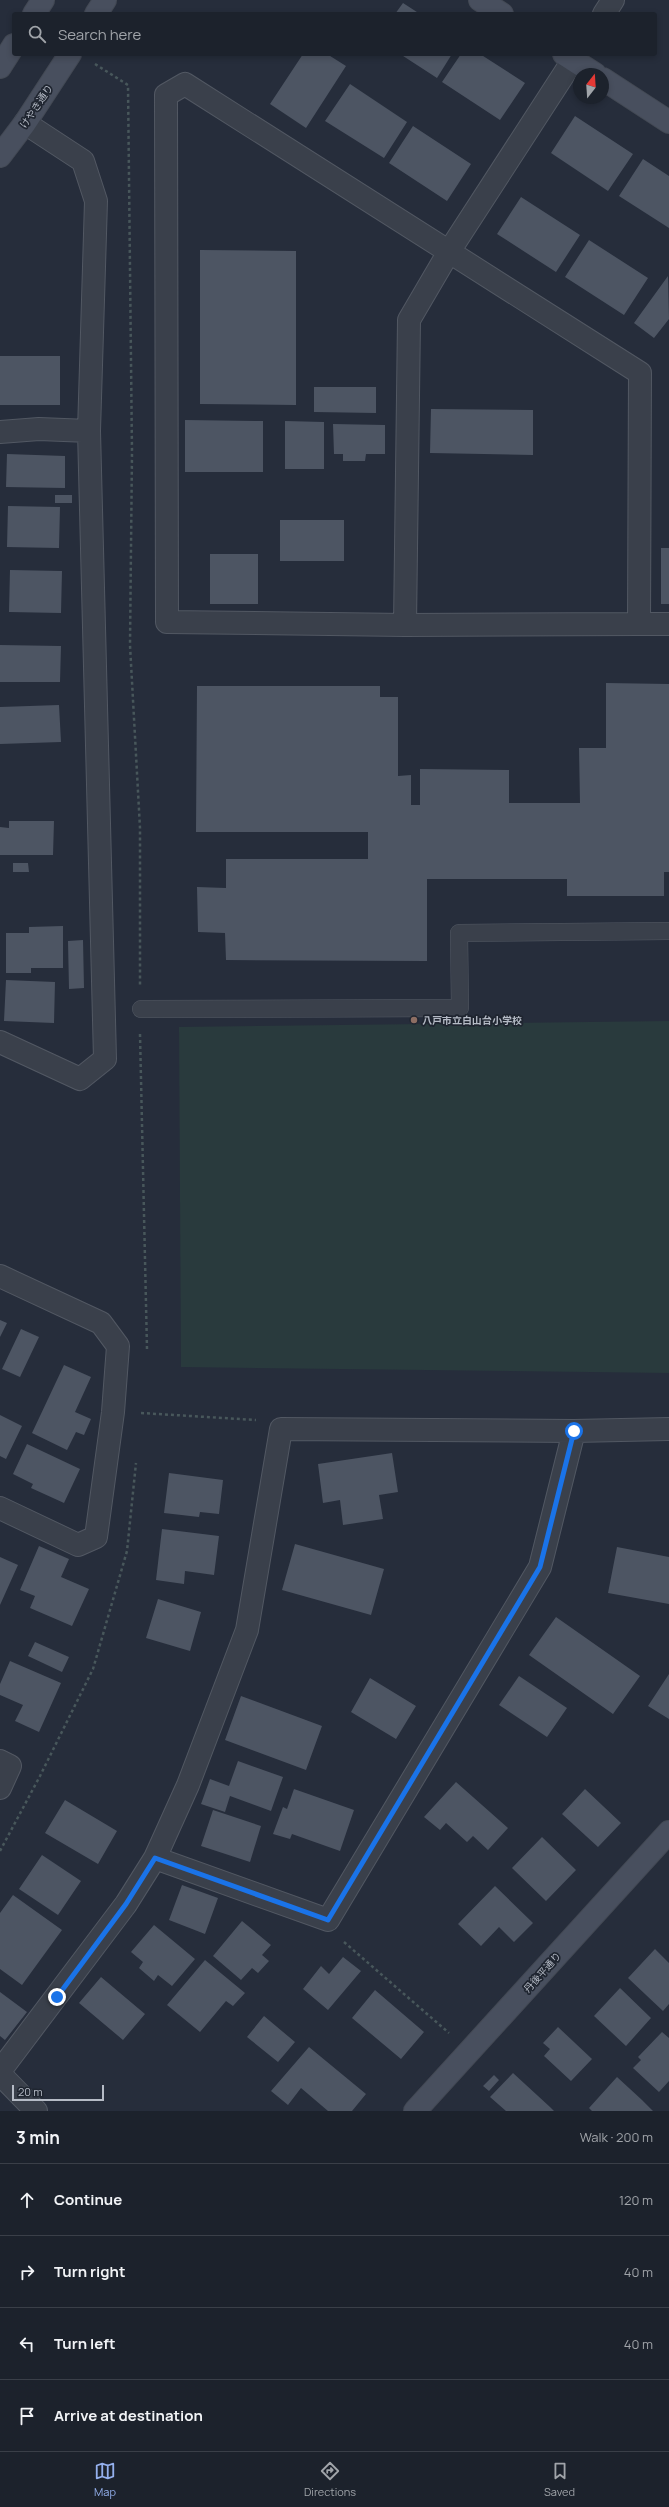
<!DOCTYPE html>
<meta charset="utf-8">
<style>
body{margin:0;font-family:Manrope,"Noto Sans JP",sans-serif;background:#252a34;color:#f1f3f6}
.compass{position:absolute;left:573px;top:68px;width:36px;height:36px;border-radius:50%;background:#1c222c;box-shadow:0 2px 6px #0003;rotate:17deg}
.scale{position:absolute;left:12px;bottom:10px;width:92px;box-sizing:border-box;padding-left:4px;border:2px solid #b5bbc6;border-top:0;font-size:11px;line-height:14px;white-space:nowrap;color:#b5bbc6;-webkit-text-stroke:3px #1f2530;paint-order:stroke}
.stop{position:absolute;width:12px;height:12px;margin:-9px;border:3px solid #1a73e8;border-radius:50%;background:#fff}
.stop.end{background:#1a73e8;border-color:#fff;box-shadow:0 1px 4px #0008}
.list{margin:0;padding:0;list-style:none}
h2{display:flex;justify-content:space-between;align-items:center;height:52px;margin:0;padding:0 16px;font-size:17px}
h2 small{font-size:13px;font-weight:400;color:#a0a4a9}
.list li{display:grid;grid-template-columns:26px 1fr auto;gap:12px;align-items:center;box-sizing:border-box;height:72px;padding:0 16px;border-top:1px solid #3a3f48}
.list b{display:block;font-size:15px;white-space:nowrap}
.list em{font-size:13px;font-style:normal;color:#a0a4a9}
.icon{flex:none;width:22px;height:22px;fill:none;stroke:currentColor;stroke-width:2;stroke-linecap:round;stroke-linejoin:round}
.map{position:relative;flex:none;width:669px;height:2111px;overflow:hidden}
.search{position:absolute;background:#1c222c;box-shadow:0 2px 6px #0003;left:12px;right:12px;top:12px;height:44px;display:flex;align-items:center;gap:10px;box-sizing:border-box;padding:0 14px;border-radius:4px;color:#a0a4a9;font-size:15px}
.sheet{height:340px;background:#1c222c}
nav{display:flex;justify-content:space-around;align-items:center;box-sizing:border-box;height:56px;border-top:1px solid #3a3f48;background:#1c222c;font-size:11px;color:#a0a4a9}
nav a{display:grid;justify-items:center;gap:2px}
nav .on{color:#94b0ed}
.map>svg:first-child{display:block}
.green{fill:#293a3d}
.building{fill:#4d5563}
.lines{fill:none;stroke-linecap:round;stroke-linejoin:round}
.lane-casing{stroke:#525863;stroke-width:18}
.street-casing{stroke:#525863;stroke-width:24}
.secondary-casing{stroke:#434954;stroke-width:24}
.path{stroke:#48575b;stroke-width:2.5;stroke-dasharray:3 3;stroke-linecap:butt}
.lane{stroke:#3a404b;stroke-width:17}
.street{stroke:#3a404b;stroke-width:22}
.secondary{stroke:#484f5e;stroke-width:22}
.route{stroke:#1a73e8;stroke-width:5}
.education-dot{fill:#8d6e63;stroke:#1f2530;stroke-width:1.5}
.labels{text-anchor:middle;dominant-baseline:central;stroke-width:3.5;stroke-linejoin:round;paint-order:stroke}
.street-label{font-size:10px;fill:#b5bbc6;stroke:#1f2530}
.poi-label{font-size:10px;font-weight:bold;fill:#b5bbc6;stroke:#1f2530;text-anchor:start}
</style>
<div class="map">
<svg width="669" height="2111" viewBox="0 0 669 2111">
<rect width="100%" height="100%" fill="#262d3b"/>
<path class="green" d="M669,1021V1373L181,1367L179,1027Z"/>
<path class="building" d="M403,3L420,14H395Z
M303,54H327L346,66L306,128L270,104Z
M400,54H452L437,78Z
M461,54H480L525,83L500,120L442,82Z
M350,84L407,122L384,158L325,121Z
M575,116L633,154L608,191L551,153Z
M413,126L471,164L447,201L389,163Z
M643,159L669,176V228L619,196Z
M521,197L580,235L556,272L497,234Z
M589,240L648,278L624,315L565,277Z
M200,250L296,251V405L200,404Z
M668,276L669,319L654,338L634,323Z
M0,356H60V405H0Z
M314,387H376V413L314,412Z
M431,409L533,410V455L430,453Z
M185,420L263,421V472H185Z
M285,421L324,422V469H285Z
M333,424L385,425V454H366L365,461H343V454H334Z
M7,454L65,456V488L6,487Z
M55,495H72V503H55Z
M8,506L60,507L59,548L7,547Z
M280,520H344V561H280Z
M661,548H669V604H661Z
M210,554H258V604H210Z
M10,570L62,571L61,613L9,612Z
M0,645L61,646L60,682H0Z
M606,683L669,684V872H664V896H567V879H427V961L226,960L225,933L198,932L197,887L226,888V859H368V832H196L197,686H380V697H398V776L411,775V805H420V769L509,770V803H580L579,748H606Z
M59,705L61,742L0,744V707Z
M9,821H54L53,855H0V827L9,828Z
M13,863H28L29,872H13Z
M63,926V968H31V973H6V933H29V927Z
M83,940L84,988L69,989L68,941Z
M6,980L55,982L54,1023L4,1021Z
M0,1320L7,1323L0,1337Z
M21,1329L39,1337L20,1377L2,1369Z
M64,1365L91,1377L75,1412L91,1419L84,1435L76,1432L67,1450L32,1433Z
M0,1415L22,1426L6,1459L0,1456Z
M27,1444L80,1469L64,1503L31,1488L33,1484L13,1474Z
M392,1453L398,1492L379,1495L383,1519L343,1525L340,1500L323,1503L318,1464Z
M169,1473L223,1480L219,1514L200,1512L199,1517L164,1513Z
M162,1529L219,1536L214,1575L185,1571L184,1584L156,1580Z
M295,1544L384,1569L371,1615L282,1590Z
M39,1546L69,1559L61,1577L89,1589L72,1626L30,1608L35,1596L20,1590Z
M617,1547L669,1557V1604L608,1593Z
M0,1557L18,1565L0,1605Z
M158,1599L201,1612L190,1651L146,1638Z
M556,1617L640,1676L613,1714L529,1655Z
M35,1642L69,1657L62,1672L28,1656Z
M10,1661L61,1683L39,1732L15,1721L23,1705L0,1695V1684Z
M669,1674V1719L648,1706Z
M519,1676L567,1708L547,1737L499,1705Z
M370,1678L416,1706L396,1739L351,1712Z
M241,1696L322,1726L306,1770L225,1740Z
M238,1761L283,1777L271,1811L230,1796L225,1812L201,1804L210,1779L229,1786Z
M456,1782L508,1828L488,1850L473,1836L467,1842L446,1823L440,1830L424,1817Z
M294,1789L354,1810L340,1851L292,1834L290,1839L273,1834L283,1807L287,1809Z
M585,1789L621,1823L598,1847L562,1814Z
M65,1800L117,1831L98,1864L45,1833Z
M213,1810L261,1826L250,1862L201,1846Z
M542,1837L576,1870L546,1901L512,1868Z
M42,1855L81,1881L58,1915L19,1889Z
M182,1885L218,1898L205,1934L169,1920Z
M495,1886L533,1923L514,1942L499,1927L481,1946L458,1924Z
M13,1895L62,1930L22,1985L0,1969V1913Z
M242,1921L271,1945L262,1955L269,1961L258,1973L252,1968L241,1980L213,1956Z
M154,1925L195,1959L172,1986L158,1975L154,1981L139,1968L143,1962L131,1952Z
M655,1949L669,1963V2004L663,2011L628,1978Z
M343,1957L361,1971L328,2010L303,1989L321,1966L329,1974Z
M205,1960L245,1993L233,2006L226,2001L200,2032L167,2005Z
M101,1977L145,2014L123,2040L79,2003Z
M620,1988L651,2018L626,2046L594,2016Z
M375,1990L424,2032L401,2059L352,2018Z
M0,1992L27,2012L5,2040L0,2036Z
M264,2016L295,2042L278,2062L247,2037Z
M558,2027L592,2059L571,2081L544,2056L550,2049L543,2043Z
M662,2032L669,2038V2081L659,2092L633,2068L641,2060L638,2057Z
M309,2047L366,2094L352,2111H328L301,2088L288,2105L271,2091Z
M513,2073L550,2107L554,2111H506L490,2097Z
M494,2075L499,2080L489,2091L483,2086Z
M617,2077L642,2100L653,2111H592L589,2108Z"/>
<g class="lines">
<defs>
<path id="lane" d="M141,1009L460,1008L459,933L669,931"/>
<path id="street" d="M604,14L613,0
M0,432L39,429L89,431
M639,624L640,373L185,84L166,95L167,622L405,625L639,624H669
M405,625L409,320L450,250L577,54
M0,1042L80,1079L105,1059L89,431L96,201L83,161L25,123
M0,1276L101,1323L118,1346L113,1412L96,1537L78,1545L0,1508
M0,1761L10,1766L0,1788
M155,1858L328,1920L540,1567L574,1431
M0,2071L126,1904L155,1858L188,1785L247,1630L281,1429L574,1431L669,1429
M0,2074L36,2111"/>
<path id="secondary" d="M480,0L502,14
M34,14L43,0
M96,14L105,0
M564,54L595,74
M0,67L14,45
M603,79L669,122
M0,156L25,123L70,54
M415,2111L669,1832"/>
</defs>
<use href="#lane" class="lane-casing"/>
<use href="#street" class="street-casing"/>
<use href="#secondary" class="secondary-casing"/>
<path class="path" d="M95,64L128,85L132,452L130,645L140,828V985
M140,1034L147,1349
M141,1413L256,1420
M0,1851L40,1776L93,1669L127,1551L136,1463
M344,1942L449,2033"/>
<use href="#lane" class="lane"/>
<use href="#street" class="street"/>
<use href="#secondary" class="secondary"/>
</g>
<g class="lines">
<path class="route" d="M57,1997L126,1904L155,1858L328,1920L540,1567L574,1431"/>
</g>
<circle class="education-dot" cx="414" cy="1020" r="4"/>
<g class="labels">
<g class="street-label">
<text transform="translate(36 106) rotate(-56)">けやき通り</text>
<text transform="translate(542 1972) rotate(-48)">丹後平通り</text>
</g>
<g class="poi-label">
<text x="422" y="1020">八戸市立白山台小学校</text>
</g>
</g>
</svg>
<svg class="compass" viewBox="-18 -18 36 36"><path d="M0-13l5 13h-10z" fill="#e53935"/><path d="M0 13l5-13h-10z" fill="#a0a4a9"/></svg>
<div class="scale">20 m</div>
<div class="stop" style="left:574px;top:1431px"></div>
<div class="stop end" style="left:57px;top:1997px"></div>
<div class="search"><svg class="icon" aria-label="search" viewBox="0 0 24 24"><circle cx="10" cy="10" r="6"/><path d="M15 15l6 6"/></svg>Search here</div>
</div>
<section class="sheet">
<h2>3 min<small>Walk · 200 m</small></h2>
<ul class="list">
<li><svg class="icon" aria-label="ahead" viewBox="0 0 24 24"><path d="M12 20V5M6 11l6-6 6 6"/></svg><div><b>Continue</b></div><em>120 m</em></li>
<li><svg class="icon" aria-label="right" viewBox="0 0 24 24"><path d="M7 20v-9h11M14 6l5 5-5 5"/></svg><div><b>Turn right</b></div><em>40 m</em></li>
<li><svg class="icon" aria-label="left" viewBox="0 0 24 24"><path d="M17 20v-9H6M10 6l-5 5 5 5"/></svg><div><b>Turn left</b></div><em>40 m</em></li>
<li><svg class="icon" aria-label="arrive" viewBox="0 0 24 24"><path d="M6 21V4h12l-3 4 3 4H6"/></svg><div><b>Arrive at destination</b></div></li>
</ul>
</section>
<nav>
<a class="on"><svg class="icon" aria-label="map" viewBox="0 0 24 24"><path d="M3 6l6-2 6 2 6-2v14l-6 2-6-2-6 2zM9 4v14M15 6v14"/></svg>Map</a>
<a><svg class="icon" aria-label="directions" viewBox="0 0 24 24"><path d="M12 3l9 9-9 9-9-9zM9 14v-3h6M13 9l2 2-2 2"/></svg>Directions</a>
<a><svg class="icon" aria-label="saved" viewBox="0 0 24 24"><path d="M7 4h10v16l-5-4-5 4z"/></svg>Saved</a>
</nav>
